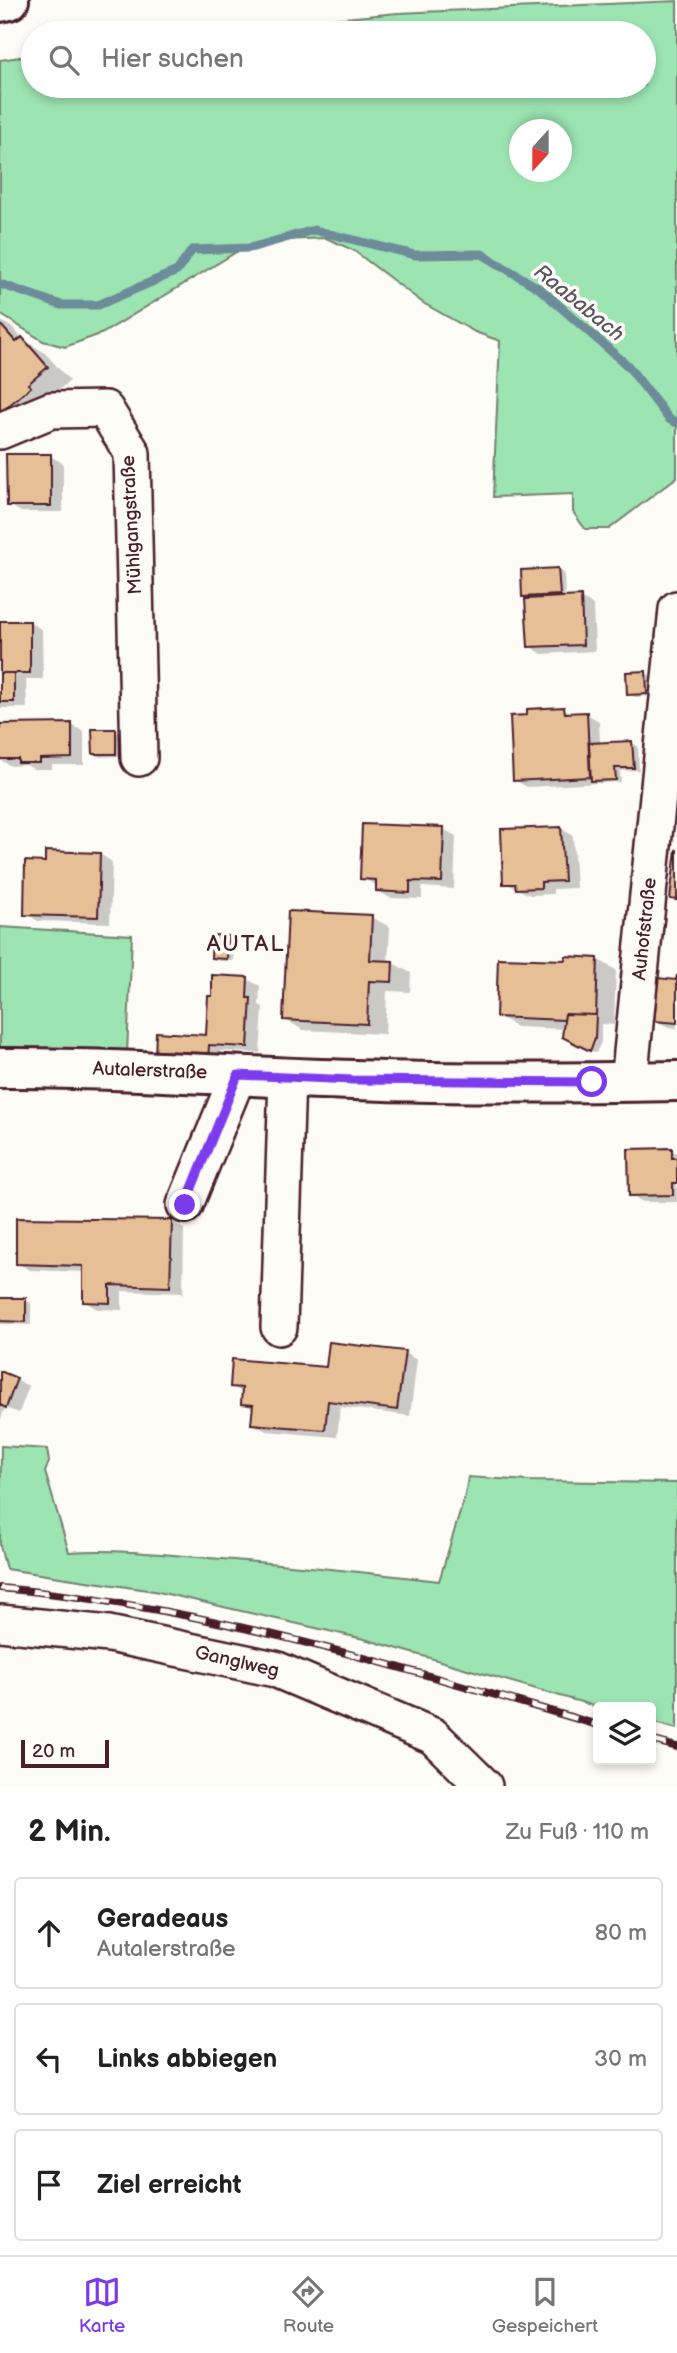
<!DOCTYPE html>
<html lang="de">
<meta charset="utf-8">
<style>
body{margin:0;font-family:"Balsamiq Sans",sans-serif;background:#f2f2f2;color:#222}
.controls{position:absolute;right:21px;bottom:21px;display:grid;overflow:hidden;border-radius:7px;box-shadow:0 4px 10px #0003}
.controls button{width:63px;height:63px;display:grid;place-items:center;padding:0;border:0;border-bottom:2px solid #e0e0e0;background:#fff;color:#222;font:35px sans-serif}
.compass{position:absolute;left:509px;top:119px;width:63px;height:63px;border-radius:50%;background:#fff;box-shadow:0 4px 10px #0003;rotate:201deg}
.scale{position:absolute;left:21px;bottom:18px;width:88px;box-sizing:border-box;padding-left:7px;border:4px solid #4a1f2b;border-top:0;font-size:19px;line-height:24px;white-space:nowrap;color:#4a1f2b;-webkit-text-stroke:5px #fdfcf7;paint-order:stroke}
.stop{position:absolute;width:21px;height:21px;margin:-16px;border:5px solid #7c3aed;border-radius:50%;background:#fff}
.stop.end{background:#7c3aed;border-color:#fff;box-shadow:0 2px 7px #0008}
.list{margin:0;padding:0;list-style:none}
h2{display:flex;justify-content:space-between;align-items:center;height:91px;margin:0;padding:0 28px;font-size:30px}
h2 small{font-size:23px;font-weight:400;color:#767676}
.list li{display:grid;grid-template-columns:46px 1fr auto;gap:21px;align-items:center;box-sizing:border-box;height:112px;margin:0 14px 14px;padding:0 14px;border:2px solid #e0e0e0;border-radius:7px}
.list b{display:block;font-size:26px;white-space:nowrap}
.list p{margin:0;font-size:23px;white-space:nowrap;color:#767676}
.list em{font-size:23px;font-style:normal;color:#767676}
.icon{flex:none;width:38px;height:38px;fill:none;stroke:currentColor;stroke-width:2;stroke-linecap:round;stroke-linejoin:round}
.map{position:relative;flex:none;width:677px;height:1786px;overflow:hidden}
.search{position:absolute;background:#fff;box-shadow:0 4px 10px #0003;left:21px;right:21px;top:21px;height:77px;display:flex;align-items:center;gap:18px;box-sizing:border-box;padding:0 24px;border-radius:38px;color:#767676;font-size:26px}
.sheet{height:469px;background:#fff}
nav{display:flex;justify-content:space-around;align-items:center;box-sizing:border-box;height:98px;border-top:2px solid #e0e0e0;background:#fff;font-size:19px;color:#767676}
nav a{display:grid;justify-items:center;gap:4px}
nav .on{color:#7c3aed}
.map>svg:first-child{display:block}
.green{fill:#9ce4b2;stroke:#73826e;stroke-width:2;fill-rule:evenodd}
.shadow{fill:#0003}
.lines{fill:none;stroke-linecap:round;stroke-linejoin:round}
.stream{stroke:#6d8b99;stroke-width:9}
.building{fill:#e7bf97;stroke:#4a1f2b;stroke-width:2}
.minor-casing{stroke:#4a1f2b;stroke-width:40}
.major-casing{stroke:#4a1f2b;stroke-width:44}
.highway-casing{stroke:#4a1f2b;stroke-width:44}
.minor{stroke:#fdfcf7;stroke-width:35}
.major{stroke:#fdfcf7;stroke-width:38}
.highway{stroke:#fdfcf7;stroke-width:38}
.rail-casing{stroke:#4a1f2b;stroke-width:8}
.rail{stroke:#fdfcf7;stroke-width:5;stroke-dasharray:16;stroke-linecap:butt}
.route{stroke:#7c3aed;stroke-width:9}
.labels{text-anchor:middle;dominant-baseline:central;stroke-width:7;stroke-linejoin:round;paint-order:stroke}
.street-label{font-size:19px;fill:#4a1f2b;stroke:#fdfcf7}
.water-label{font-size:21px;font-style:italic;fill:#5b5562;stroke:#fdfcf7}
.quarter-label{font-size:23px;letter-spacing:2px;fill:#4a1f2b;stroke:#fdfcf7}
</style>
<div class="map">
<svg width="677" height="1786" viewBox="0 0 677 1786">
<rect width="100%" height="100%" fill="#fdfcf7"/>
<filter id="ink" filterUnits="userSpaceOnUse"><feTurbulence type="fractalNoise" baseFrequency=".0143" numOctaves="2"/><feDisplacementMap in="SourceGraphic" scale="14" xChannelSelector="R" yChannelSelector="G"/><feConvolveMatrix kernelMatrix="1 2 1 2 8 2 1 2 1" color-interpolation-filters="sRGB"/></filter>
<g filter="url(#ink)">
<path class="green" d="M677,1V477L609,529H585L573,512V494L493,497L500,341L475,332L423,303L353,250L326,238L286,240L243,248L103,333L65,347L43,341L0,314V60L33,55V86H644V33H185L398,13ZM520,130H562V172H520Z
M0,927L132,935L127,1055H0Z
M1,1446L47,1449L49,1462L45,1472L69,1552C116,1549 162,1554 209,1558C286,1564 362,1572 439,1581L465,1496L468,1477L529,1481L677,1483V1729L651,1722V1707H598L368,1640L154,1591L6,1569L0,1546Z"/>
<path class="shadow" d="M0,320L13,328L24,340L45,353L70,381L0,435Z
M50,456L63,463V512H21L9,505Z
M558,570L564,573L565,599L580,598L593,605L595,651L542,654L529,646L532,600L524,596Z
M30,622L42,630L43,679H26L27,708H0V623Z
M645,673L651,676L653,696L635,697L629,694Z
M564,709L573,714H587L599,721L600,744L632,743L638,746L639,770L620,771L621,782L527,787L515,780L529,717Z
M0,725H72L84,732V765H52V769H33L26,765L11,766L0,760Z
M115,731L121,734L122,756L100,757L94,753Z
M561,828L573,836L576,888L553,889V894L530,895L505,883Z
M443,829L456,836L454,889L422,887V899L390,898L377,890L378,886L362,878Z
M100,854L112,862L110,923L38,921L25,913L47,863Z
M371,917L390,927L388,962L393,963L411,973L410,992L387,991L385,1034L303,1030L284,1019Z
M228,938L234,941L233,961H219L213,957Z
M597,959L616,970L614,1025L601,1024V1042L596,1053L570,1040L565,1029L516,1027L498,1016L567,962Z
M247,979L260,986L259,1005L263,1007L260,1053L221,1051L220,1066L169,1064L208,1036Z
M677,982V1028L668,1027L655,1020Z
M672,1150L677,1153V1202H643L630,1195Z
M171,1221L184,1229L183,1293L122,1291V1310L97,1309L84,1301L85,1272L30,1270L17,1263Z
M0,1300H25L31,1303V1325L0,1324Z
M404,1353L417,1360L410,1416L340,1407L337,1437L266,1431L253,1424L254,1410L243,1403V1393L232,1386Z
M0,1373L29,1386L19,1413L5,1408L0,1421Z"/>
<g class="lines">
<path class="stream" d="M0,284L61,305H98L177,271L192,250L250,248L314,230L415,255L482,254L540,289L628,366L669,419L677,423"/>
</g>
<path class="building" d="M0,324L16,342L22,337L48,367L28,384L31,387L0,413Z
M6,454H51V506H7Z
M558,568L560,595L522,597L521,570Z
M581,596L583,645L528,647L525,599Z
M0,621H30V673H0Z
M646,671L647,694L627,695L626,672Z
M0,673H14V702H0Z
M564,707L565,713L587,712L590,777L513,781L510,716L527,715V709Z
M72,723V758L40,759V763H18V759H0V724Z
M92,729H116V754H93Z
M632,741L634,768H615L616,780L591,781L589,743Z
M362,824L444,827L442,882L410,881V893L376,891V880L360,879Z
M561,827L564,881L541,882V888L516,889L515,884H503L501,829Z
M676,850H677V900L670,899Z
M45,851L100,853L98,917L24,915L25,861L45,862Z
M288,911L372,915L370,960L393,961L392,982L369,981L367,1024L283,1020Z
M212,935L228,936L227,959L211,958Z
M565,956L598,958L596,1015L565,1014L564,1020L496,1017L498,958L565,960Z
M212,975L248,977L247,998H251L248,1047L209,1045L208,1060L155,1057L156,1032L206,1035L208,996H212Z
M677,975V1023L654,1021L658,978L676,980Z
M565,1014L596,1015L595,1038L590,1051L562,1037Z
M672,1148V1158H677V1183H673V1195L629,1196L628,1149Z
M16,1218L172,1220L170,1287L110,1285V1303L83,1302V1266L16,1264Z
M0,1298H26V1322L0,1321Z
M329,1342L405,1351L397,1410L328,1401L325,1430L251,1424L253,1405L241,1404L242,1388L230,1387L232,1359L326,1367Z
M0,1371L17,1378L6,1408L0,1405Z"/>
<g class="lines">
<defs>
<path id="minor" d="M0,431L51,410L105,409L132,453L139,758
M629,1082L677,609
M185,1205L238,1075
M279,1327L287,1077
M0,1623L109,1634L275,1669L433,1736L484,1786"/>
<path id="major" d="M0,1068C118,1067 236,1077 354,1080C462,1084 569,1083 677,1081"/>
<path id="highway" d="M0,2L9,0"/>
</defs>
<use href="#minor" class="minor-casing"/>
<use href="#major" class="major-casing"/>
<use href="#highway" class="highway-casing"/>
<use href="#minor" class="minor"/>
<use href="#major" class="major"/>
<use href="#highway" class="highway"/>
<defs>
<path id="rail" d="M0,1588C205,1606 402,1668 598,1725
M651,1740L677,1747"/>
</defs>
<use href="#rail" class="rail-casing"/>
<use href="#rail" class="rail"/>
</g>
</g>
<g class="lines" filter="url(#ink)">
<path class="route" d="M185,1205L238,1075L353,1080L592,1082"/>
</g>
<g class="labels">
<g class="street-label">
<text transform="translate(132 525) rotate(-93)">Mühlgangstraße</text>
<text transform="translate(645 929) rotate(-84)">Auhofstraße</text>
<text transform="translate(150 1071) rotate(2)">Autalerstraße</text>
<text transform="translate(237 1662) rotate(13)">Ganglweg</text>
</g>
<g class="water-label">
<text transform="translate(579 303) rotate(39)">Raababach</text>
</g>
<g class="quarter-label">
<text x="246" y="944">AUTAL</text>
</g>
</g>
</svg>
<div class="controls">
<button><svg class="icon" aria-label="layers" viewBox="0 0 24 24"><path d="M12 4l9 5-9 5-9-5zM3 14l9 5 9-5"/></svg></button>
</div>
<svg class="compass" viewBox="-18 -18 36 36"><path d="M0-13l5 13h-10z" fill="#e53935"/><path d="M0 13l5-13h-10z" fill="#767676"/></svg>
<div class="scale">20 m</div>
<div class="stop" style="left:592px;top:1082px"></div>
<div class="stop end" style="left:185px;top:1205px"></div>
<div class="search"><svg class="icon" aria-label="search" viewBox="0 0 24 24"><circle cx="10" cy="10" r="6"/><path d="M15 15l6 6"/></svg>Hier suchen</div>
</div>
<section class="sheet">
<h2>2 Min.<small>Zu Fuß · 110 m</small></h2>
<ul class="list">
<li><svg class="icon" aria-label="ahead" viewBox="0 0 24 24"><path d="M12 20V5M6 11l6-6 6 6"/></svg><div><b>Geradeaus</b><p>Autalerstraße</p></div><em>80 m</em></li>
<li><svg class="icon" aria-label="left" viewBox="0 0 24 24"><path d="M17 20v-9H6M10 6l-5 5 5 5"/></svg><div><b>Links abbiegen</b></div><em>30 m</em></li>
<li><svg class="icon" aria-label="arrive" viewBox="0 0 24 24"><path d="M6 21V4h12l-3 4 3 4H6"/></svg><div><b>Ziel erreicht</b></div></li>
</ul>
</section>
<nav>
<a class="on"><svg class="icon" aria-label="map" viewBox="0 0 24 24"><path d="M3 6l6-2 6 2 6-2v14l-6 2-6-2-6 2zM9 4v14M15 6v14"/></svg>Karte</a>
<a><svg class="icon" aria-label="directions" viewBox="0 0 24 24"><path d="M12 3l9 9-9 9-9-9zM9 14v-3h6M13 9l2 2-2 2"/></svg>Route</a>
<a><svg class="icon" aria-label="saved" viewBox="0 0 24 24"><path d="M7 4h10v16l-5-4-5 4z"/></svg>Gespeichert</a>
</nav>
